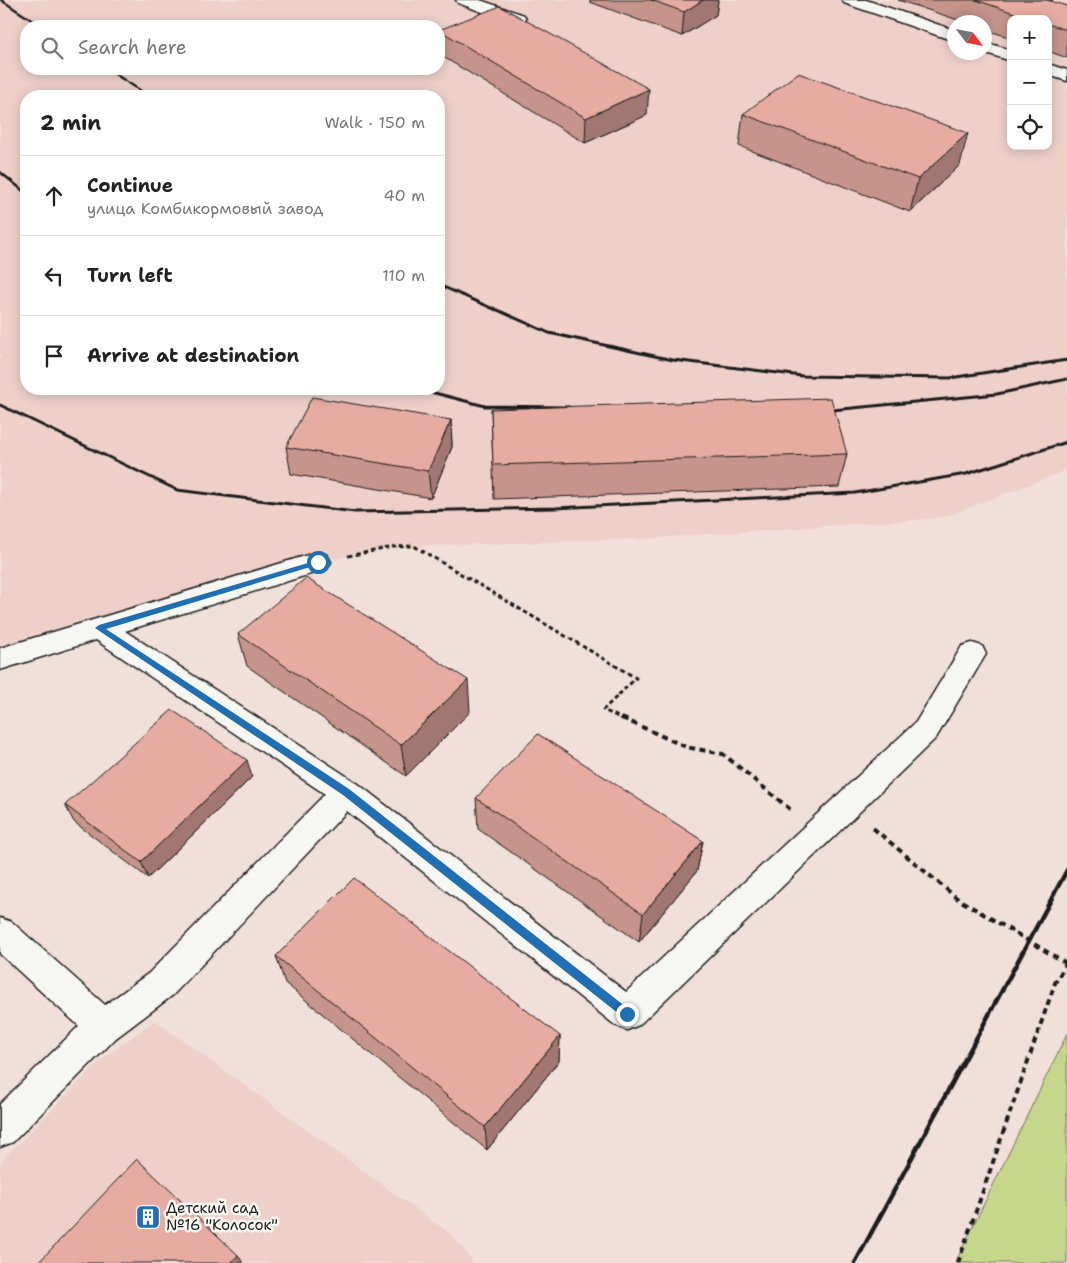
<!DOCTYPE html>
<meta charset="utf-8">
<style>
body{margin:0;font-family:"Shantell Sans",sans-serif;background:#f6f6f6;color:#222}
.controls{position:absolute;right:15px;top:15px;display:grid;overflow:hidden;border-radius:10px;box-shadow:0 2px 12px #0003}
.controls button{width:45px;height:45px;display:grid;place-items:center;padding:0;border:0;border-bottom:1px solid #e0e0e0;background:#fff;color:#222;font:25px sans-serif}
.compass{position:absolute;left:947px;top:15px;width:45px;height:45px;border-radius:50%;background:#fff;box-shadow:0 2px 12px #0003;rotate:122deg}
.stop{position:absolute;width:15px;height:15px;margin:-11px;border:4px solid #1f6fb2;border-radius:50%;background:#fff}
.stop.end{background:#1f6fb2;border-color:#fff;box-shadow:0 1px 5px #0008}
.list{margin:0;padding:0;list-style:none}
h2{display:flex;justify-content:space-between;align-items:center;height:65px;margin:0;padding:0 20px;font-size:21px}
h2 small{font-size:16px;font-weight:400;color:#767676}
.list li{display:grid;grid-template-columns:32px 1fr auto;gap:15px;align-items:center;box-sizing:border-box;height:80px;padding:0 20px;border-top:1px solid #e0e0e0}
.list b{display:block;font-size:19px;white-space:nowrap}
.list p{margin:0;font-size:16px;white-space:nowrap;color:#767676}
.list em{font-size:16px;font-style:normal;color:#767676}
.icon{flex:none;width:28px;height:28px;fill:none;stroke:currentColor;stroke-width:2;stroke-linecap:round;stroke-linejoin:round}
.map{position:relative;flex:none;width:1067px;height:1263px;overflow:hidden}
.search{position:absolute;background:#fff;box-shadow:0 2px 12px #0003;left:20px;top:20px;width:425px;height:55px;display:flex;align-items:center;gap:12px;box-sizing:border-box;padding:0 18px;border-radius:20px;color:#767676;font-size:19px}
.panel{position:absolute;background:#fff;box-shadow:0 2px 12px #0003;left:20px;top:90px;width:425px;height:305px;border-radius:20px}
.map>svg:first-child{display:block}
.built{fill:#eed0c9;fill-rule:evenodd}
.green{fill:#c6d68b;stroke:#717954}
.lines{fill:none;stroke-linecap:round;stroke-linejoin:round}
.minor-casing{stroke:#1c1c1c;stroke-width:3}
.path-far1{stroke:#1c1c1c;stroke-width:3;stroke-dasharray:4.5 3;stroke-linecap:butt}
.path{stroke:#1c1c1c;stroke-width:4;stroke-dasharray:6 4.5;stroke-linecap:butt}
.minor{fill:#f6f6f2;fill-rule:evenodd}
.rail-far2{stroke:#1c1c1c;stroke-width:2.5}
.rail-far1{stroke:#1c1c1c;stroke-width:3}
.rail{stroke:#1c1c1c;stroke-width:4.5}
.wall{fill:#c6948a;stroke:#1c1c1c}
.shaded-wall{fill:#a17871;stroke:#1c1c1c}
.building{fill:#e6aca1;stroke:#1c1c1c}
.route{fill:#1f6fb2}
.labels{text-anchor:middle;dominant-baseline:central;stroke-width:5;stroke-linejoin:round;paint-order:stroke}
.near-poi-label{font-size:15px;fill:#1c1c1c;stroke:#f6f6f2;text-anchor:start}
</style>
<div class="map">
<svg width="1067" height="1263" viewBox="0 0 1067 1263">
<rect width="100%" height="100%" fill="#f1e0da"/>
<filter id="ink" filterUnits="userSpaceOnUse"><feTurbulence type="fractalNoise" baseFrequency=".02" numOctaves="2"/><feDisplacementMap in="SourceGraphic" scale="10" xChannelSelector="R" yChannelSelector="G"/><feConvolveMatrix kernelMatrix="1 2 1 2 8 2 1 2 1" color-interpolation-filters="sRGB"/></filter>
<g filter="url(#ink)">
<path class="built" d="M0,0H1067V470L942,518L640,539L394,547L318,562L0,659ZM1011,19H1048V146H1011ZM954,22H984V52H954ZM26,26H439V69H26ZM26,96H439V389H26Z
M155,1020L452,1235L474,1263H0V1162L102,1059Z"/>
<path class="green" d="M1067,1034V1263H955Z"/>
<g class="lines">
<defs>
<path id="minor" d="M456,0H480L524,15L526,19L524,23H512L458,3Z
M842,0H866L954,30V41L844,3Z
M984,42L1011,50V61L983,52Z
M1048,64L1067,70V81L1048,75Z
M318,552L327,555L331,562L327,569L125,631L357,783L626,992L916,722L962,646L972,643L982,646L986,654L936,738L639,1025L627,1030L615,1025L347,811L173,995L116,1038L13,1142L0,1147V1104L79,1026L0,954V918L12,922L105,1005L149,973L325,794L96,640L0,670V648Z"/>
</defs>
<use href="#minor" class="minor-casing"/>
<path class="path-far1" d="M348,556L394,547L414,546L636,678L603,710L625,720"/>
<path class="path" d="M622,718L686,747L723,754L791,810
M873,828L958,899L1066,963
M958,1263L1055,983L1067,962"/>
<use href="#minor" class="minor"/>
<path class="rail-far2" d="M1,0L41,26
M107,69L149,96
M0,172L26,193
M439,285L496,310"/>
<path class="rail-far1" d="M493,308L549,333L673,360L802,376L950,378L1067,360
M419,389L485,406L569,407
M0,405L177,490L355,512L555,508L855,493L966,474L1067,442
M822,411L997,394L1067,379"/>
<path class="rail" d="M855,1263L1067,870"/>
</g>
<path class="wall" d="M590,0H718L716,15L682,36L590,2Z
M898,0H1053L1050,1L1067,6V58L1048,51V19H1011V38L984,29V22H964Z
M439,30L647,115L585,143L440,55Z
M743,114L960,165L910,212L739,146Z
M491,409L847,454L839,487L494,499Z
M451,420L452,447L431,498L291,474L286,447Z
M238,634L470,712L406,776L247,666Z
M252,777L148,878L74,822L65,805Z
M476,798L703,841L697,871L639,942L478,829Z
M276,956L560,1036L559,1061L487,1150L285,983Z"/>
<path class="shaded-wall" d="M703,0H718L716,15L682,36L684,12Z
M649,89L647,115L585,143L586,118Z
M968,133L960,165L910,212L918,179Z
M451,420L452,447L431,498L428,471Z
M468,680L470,712L406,776L401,745Z
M247,760L252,777L148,878L141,862Z
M703,841L697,871L639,942L643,914Z
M560,1036L559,1061L487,1150L485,1127Z
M238,1255L243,1263H231Z"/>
<path class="building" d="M651,0H703L684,12Z
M976,0H1047L1067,6V30L1048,24V19H1032Z
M500,6L649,89L586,118L439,30Z
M798,73L968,133L918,179L743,114Z
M312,397L451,420L428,471L286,447Z
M831,398L847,454L493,465L491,409Z
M306,578L468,680L401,745L238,634Z
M172,710L247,760L141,862L65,805Z
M538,734L703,841L643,914L476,798Z
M354,878L560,1036L485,1127L276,956Z
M137,1159L238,1255L231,1263H38Z"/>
</g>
<path class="route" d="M318,560L321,562L320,564L106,629L349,789L631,1011V1018H624L343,795L95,628L99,625Z"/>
<defs>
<symbol id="building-square" viewBox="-11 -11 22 22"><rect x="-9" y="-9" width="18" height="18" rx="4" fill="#1f6fb2" stroke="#f6f6f2"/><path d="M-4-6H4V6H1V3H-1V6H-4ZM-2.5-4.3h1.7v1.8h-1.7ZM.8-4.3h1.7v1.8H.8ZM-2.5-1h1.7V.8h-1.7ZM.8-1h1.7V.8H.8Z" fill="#fff"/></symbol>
</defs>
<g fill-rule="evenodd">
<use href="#building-square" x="134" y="1203" width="28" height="28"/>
</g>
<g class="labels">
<g class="near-poi-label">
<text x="166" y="1208">Детский сад<tspan x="166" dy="17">№16 "Колосок"</tspan></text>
</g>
</g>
</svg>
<div class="controls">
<button>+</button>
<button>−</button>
<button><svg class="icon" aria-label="locate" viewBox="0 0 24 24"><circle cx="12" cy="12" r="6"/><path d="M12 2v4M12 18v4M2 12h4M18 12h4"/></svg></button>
</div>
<svg class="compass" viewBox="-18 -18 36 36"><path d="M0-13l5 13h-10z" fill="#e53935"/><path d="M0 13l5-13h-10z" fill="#767676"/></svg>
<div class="stop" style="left:318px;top:562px"></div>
<div class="stop end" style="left:627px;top:1014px"></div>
<div class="search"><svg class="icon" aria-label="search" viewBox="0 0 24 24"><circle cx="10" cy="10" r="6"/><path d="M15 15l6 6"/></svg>Search here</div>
<section class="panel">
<h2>2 min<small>Walk · 150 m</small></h2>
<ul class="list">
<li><svg class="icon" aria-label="ahead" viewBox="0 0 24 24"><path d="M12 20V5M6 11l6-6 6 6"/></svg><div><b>Continue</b><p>улица Комбикормовый завод</p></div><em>40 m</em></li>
<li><svg class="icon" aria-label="left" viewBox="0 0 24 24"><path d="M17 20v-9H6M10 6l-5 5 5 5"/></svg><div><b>Turn left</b></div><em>110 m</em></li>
<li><svg class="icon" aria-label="arrive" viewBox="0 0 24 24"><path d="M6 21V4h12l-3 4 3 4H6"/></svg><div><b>Arrive at destination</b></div></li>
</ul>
</section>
</div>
